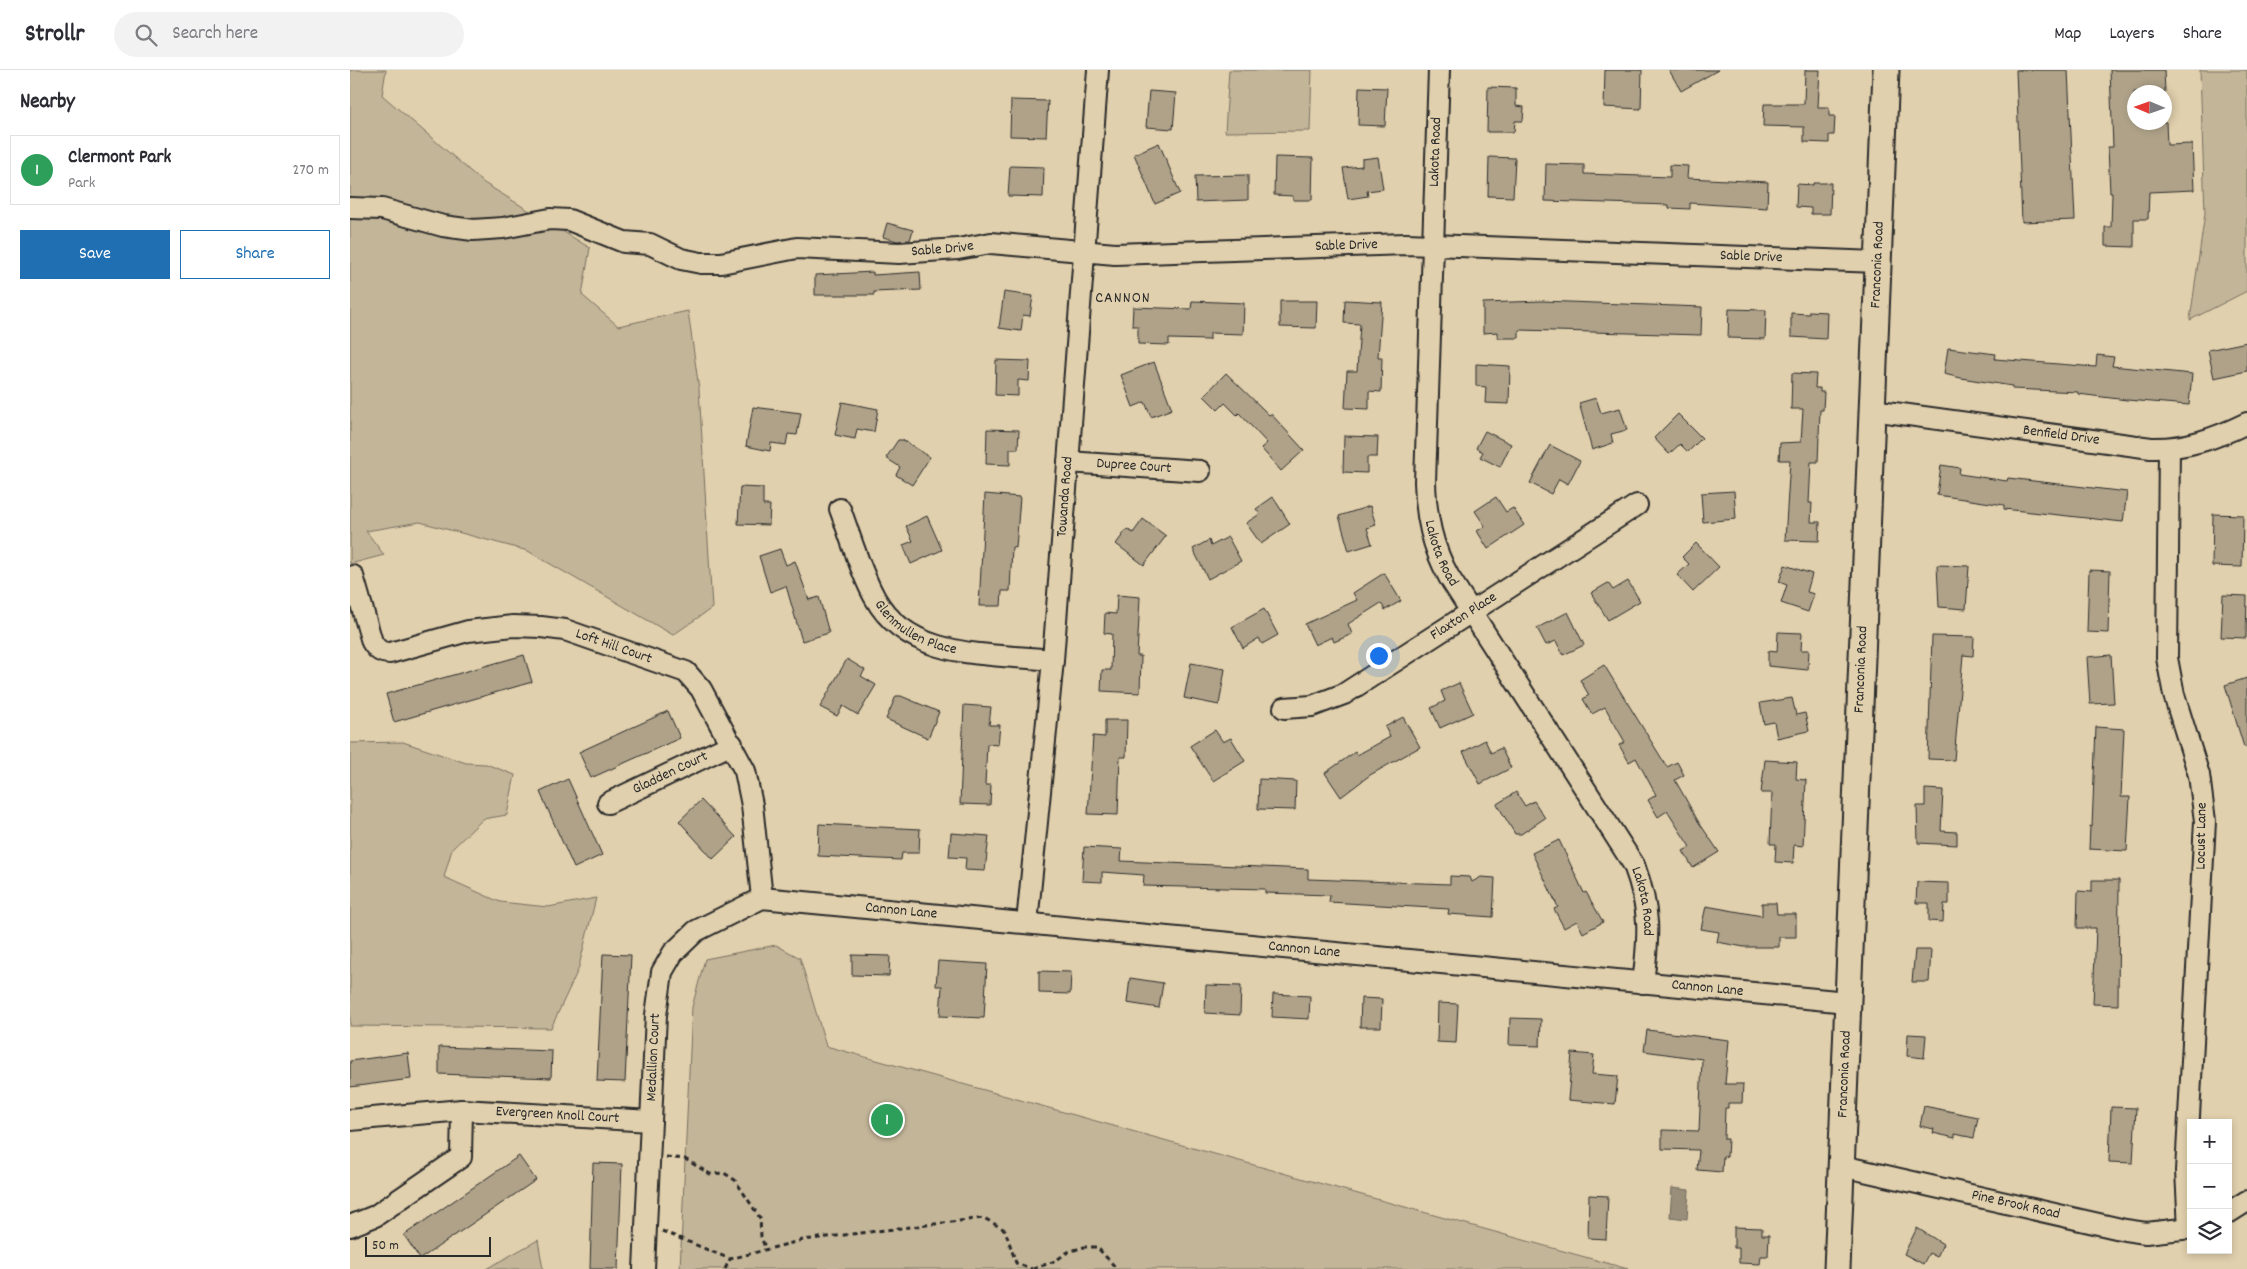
<!DOCTYPE html>
<meta charset="utf-8">
<style>
body{margin:0;font-family:Dekko,sans-serif;background:#f2f2f3;color:#2b2b33}
.controls{position:absolute;right:15px;bottom:15px;display:grid;overflow:hidden;border-radius:0px;box-shadow:0 2px 8px #0003}
.controls button{width:45px;height:45px;display:grid;place-items:center;padding:0;border:0;border-bottom:1px solid #e1e1e2;background:#fff;color:#2b2b33;font:25px sans-serif}
.compass{position:absolute;left:1777px;top:15px;width:45px;height:45px;border-radius:50%;background:#fff;box-shadow:0 2px 8px #0003;rotate:272deg}
.scale{position:absolute;left:15px;bottom:12px;width:126px;box-sizing:border-box;padding-left:5px;border:2px solid #2b2b2b;border-top:0;font-size:14px;line-height:18px;white-space:nowrap;color:#2b2b2b;-webkit-text-stroke:4px #e1d0ad;paint-order:stroke}
.you{position:absolute;left:1028px;top:585px;width:18px;height:18px;margin:-12px;border:4px solid #fff;border-radius:50%;background:#1a73e8;box-shadow:0 0 0 8px #1a73e833}
.badge{display:grid;place-items:center;width:32px;height:32px;border-radius:50%;background:#1f6fb2;color:#fff;font-size:16px;font-weight:700}
.pin{position:absolute;translate:-50% -50%;border:2px solid #fff;box-shadow:0 1px 5px #0006}
.list{margin:0;padding:0;list-style:none}
h2{display:flex;justify-content:space-between;align-items:center;height:65px;margin:0;padding:0 20px;font-size:21px}
h2 small{font-size:16px;font-weight:400;color:#7c7c81}
.list li{display:grid;grid-template-columns:32px 1fr auto;gap:15px;align-items:center;box-sizing:border-box;height:70px;margin:0 10px 10px;padding:0 10px;border:1px solid #e1e1e2;border-radius:0px}
.list b{display:block;font-size:19px;white-space:nowrap}
.list p{margin:0;font-size:16px;white-space:nowrap;color:#7c7c81}
.list em{font-size:16px;font-style:normal;color:#7c7c81}
.actions{display:flex;gap:10px;padding:15px 20px}
.actions a{flex:1;padding:11px 0;border:1px solid #1f6fb2;border-radius:0px;text-align:center;font-size:18px;color:#1f6fb2}
.actions .main{background:#1f6fb2;color:#fff}
.icon{flex:none;width:28px;height:28px;fill:none;stroke:currentColor;stroke-width:2;stroke-linecap:round;stroke-linejoin:round}
.map{position:relative;flex:none;width:1897px;height:1199px;overflow:hidden}
header{display:flex;align-items:center;gap:30px;box-sizing:border-box;height:70px;padding:0 25px;background:#fff;border-bottom:1px solid #e1e1e2}
header strong{font-size:24px}
nav{display:flex;gap:28px;margin-inline-start:auto;font-size:18px}
.search{width:350px;height:45px;background:#f2f2f3;display:flex;align-items:center;gap:12px;box-sizing:border-box;padding:0 18px;border-radius:28px;color:#7c7c81;font-size:19px}
main{display:flex}
aside{flex:1;background:#fff}
.map>svg:first-child{display:block}
.green{fill:#c3b598;stroke:#777062}
.water{fill:#988e7a;stroke:#6c665a}
.building{fill:#afa289;stroke:#2b2b2b}
.lines{fill:none;stroke-linecap:round;stroke-linejoin:round}
.minor-casing{stroke:#2b2b2b;stroke-width:24}
.major-casing{stroke:#2b2b2b;stroke-width:29}
.path{stroke:#2b2b2b;stroke-width:3;stroke-dasharray:5 4;stroke-linecap:butt}
.minor{stroke:#e1d0ad;stroke-width:20}
.major{stroke:#e1d0ad;stroke-width:25}
.labels{text-anchor:middle;dominant-baseline:central;stroke-width:5;stroke-linejoin:round;paint-order:stroke}
.street-label{font-size:15px;fill:#2b2b2b;stroke:#e1d0ad}
.neighbourhood-label{font-size:16px;letter-spacing:1px;fill:#2b2b2b;stroke:#e1d0ad}
</style>
<header>
<strong>Strollr</strong>
<div class="search"><svg class="icon" aria-label="search" viewBox="0 0 24 24"><circle cx="10" cy="10" r="6"/><path d="M15 15l6 6"/></svg>Search here</div>
<nav><a>Map</a><a>Layers</a><a>Share</a></nav>
</header>
<main>
<aside>
<h2>Nearby<small></small></h2>
<ul class="list">
<li><span class="badge" style="background:#2e9e5b">1</span><div><b>Clermont Park</b><p>Park</p></div><em>270 m</em></li>
</ul>
<div class="actions"><a class="main">Save</a><a>Share</a></div>
</aside>
<div class="map">
<svg width="1897" height="1199" viewBox="0 0 1897 1199">
<rect width="100%" height="100%" fill="#e1d0ad"/>
<filter id="ink" filterUnits="userSpaceOnUse"><feTurbulence type="fractalNoise" baseFrequency=".02" numOctaves="2"/><feDisplacementMap in="SourceGraphic" scale="10" xChannelSelector="R" yChannelSelector="G"/><feConvolveMatrix kernelMatrix="1 2 1 2 8 2 1 2 1" color-interpolation-filters="sRGB"/></filter>
<g filter="url(#ink)">
<path class="green" d="M0,0H36L32,25L134,113L240,178L232,225L268,256L338,241L349,319L362,538L323,565L178,481L70,452L16,461L34,485L0,494Z
M879,0H962L960,61L875,62Z
M1850,0H1897V221L1840,250L1855,143Z
M53,672L116,693L136,694L165,705L157,745L133,749L102,779L94,807L150,832L198,837L246,828L228,900L201,958L0,956V673Z
M426,875L450,888L476,976L1278,1199H330L342,937L355,889Z
M188,1170L193,1199H136Z"/>
<path class="water" d="M1322,1118L1339,1120L1337,1149L1320,1147Z"/>
<path class="building" d="M1255,0H1292L1291,39L1254,37Z
M1319,0H1368L1331,21Z
M1455,0H1470L1468,37H1479V46H1485L1484,65H1479V73L1454,72V57L1413,56L1414,34H1454Z
M1666,0H1718L1725,150L1672,152Z
M1760,0H1814L1815,22H1784V52H1816L1817,75L1842,74L1844,120L1799,122L1798,149H1784V177L1755,176V157H1761L1762,123H1760L1758,77H1763Z
M1009,17L1037,18L1035,56L1008,55Z
M1138,17L1166,18V36L1174,37L1173,51H1165L1164,62H1137Z
M799,21L826,23L823,59L796,57Z
M661,30L698,31L696,67L660,66Z
M809,73L830,123L805,134L784,84Z
M925,87L963,88L962,130H943V126L924,125Z
M1028,87L1033,119L1017,121L1018,126L998,129L993,98L1012,96V89Z
M1139,87L1165,88L1163,127L1138,126Z
M1196,94L1234,95V104L1320,107V95L1338,96L1337,108L1418,112L1417,138L1340,133V139L1319,138V135L1195,131Z
M660,96L694,97L693,127L658,126Z
M898,105V130L846,132L845,106Z
M1463,113H1481L1480,144H1461V138L1446,137L1447,114L1463,115Z
M537,153L563,160L560,170L547,171L533,167Z
M523,202V205L570,202L571,220L524,222V225H465V205Z
M654,222L683,226L680,246L673,245L671,261L649,258Z
M995,230L1032,232L1028,287H1032L1031,322L1019,321V339L995,338L997,301H1007L1010,254L994,253Z
M842,231L894,233L893,264L860,263V270L819,269V275L788,274V256H782L783,237L841,239Z
M930,231H967L966,258L930,257Z
M1192,231L1352,237L1351,265L1169,260V268H1148V262L1133,263V233Z
M1379,239L1416,240L1415,269L1378,268Z
M1459,241L1477,242L1476,269L1441,267V243L1459,244Z
M1897,272V301L1864,308L1858,280Z
M1598,278L1646,284L1645,289L1746,297L1747,285L1764,287L1762,296L1842,304L1839,335L1777,330L1728,324V322L1662,319V316L1611,308L1594,304Z
M646,290L680,291L679,311L668,310V326L645,325Z
M804,292L822,339L801,347L795,332L783,337L771,305Z
M1126,294L1160,296L1159,334L1135,333L1136,317L1126,316Z
M876,303L919,345L921,344L954,380L931,401L911,378L917,373L889,343L887,345L875,333L868,340L854,326Z
M1442,303L1466,304L1465,318H1470V322H1474L1473,340H1470L1468,392H1461L1459,433H1462L1461,452H1470L1469,471L1435,470L1440,390H1429L1430,373L1451,372L1453,339H1441Z
M1246,328L1251,343L1270,338L1277,360L1261,364L1263,373L1242,380L1229,333Z
M492,332L528,339L524,362L507,359L505,369L485,365Z
M403,337L451,343L447,365L438,364L436,375L421,373L420,381L396,376Z
M1328,344L1352,368L1338,382L1330,374L1319,384L1304,368Z
M637,359L669,360L668,379H660V395L636,394Z
M1135,361L1161,374L1150,397L1130,387L1133,382L1126,378Z
M994,366L1028,367L1027,387H1017V403L993,402Z
M548,370H553L580,387L562,415L546,405L550,397L536,388Z
M1200,375L1230,391L1218,414L1209,409L1201,424L1180,413Z
M1591,395L1610,398L1609,404L1657,411L1658,408L1777,422L1773,452L1654,439V435L1587,425Z
M390,417L413,418V435H420L419,455L388,454Z
M1384,421L1386,449L1353,452L1351,423Z
M635,424L670,427L666,478L662,477L660,521H652L651,536H629Z
M923,427L940,454L911,474L896,453L910,444L906,439Z
M1146,427L1156,442L1163,438L1174,455L1138,479L1127,461L1135,456L1125,441Z
M1020,436L1026,455L1017,458L1022,474L999,481L989,446Z
M1863,444L1893,445L1892,497L1862,496Z
M577,446L592,480L561,494L553,475L563,471L556,456Z
M793,449L816,466L794,495L766,474L777,459L783,463Z
M878,467L891,491L858,509L843,479L859,470L861,476Z
M1346,473L1369,497L1343,522L1327,505L1339,494L1332,487Z
M430,479L436,495L445,491L459,530L469,527L479,563L452,571L436,516L420,522L409,486Z
M1435,495L1462,504L1457,522L1464,524L1458,542L1431,533L1437,515L1429,512Z
M1587,495L1619,496L1616,539L1589,537Z
M1739,500L1760,501L1758,563L1737,562Z
M1034,503L1051,531L1035,540L1031,533L998,554L1002,564L984,572L982,567L965,575L955,554L1007,530L1003,523Z
M1278,511L1290,531L1258,550L1241,523L1258,513L1263,520Z
M767,525L790,527L787,586H791L790,623L751,621L752,600H761L762,564L754,563L755,543L766,544Z
M1873,525L1897,526L1896,568L1871,567Z
M914,539L928,565L912,574L909,568L893,578L882,557Z
M1218,542L1234,575L1213,585L1206,571L1196,575L1187,558Z
M1428,562L1452,563L1451,580H1459L1458,600L1418,596V581L1427,582Z
M1582,566L1624,567L1623,586L1613,585L1604,690L1578,689Z
M174,585L182,612L44,652L36,624Z
M1761,585L1764,633L1740,634L1737,587Z
M497,589L515,600L511,606L526,615L508,645L493,636L487,646L470,637Z
M841,593L875,599L869,635L834,628Z
M1254,595L1317,697L1327,692L1334,705L1325,710L1348,751L1369,782L1343,798L1333,781L1340,777L1317,741L1308,747L1298,730L1306,725L1286,688L1279,692L1269,675L1275,672L1255,637L1242,644L1233,629L1239,625L1230,610Z
M1897,608V677H1894L1875,615Z
M1109,613L1123,643L1090,658L1081,638L1095,631L1091,621Z
M546,626H551L589,642L578,668L536,649Z
M1442,628L1446,645L1455,643L1459,661L1427,668L1424,652L1414,654L1410,633Z
M614,635L641,637L639,655H650L648,675L637,674L635,715H641L640,735L610,734Z
M318,641L330,668L241,708L229,682Z
M1053,647L1070,677L1020,705L991,727L975,703L1005,682L1007,685L1040,667L1035,657Z
M755,650H777L776,687H770L768,745L738,744L743,666L755,667Z
M1746,657L1774,659L1771,727H1780L1777,781L1739,779L1740,756L1742,757Z
M865,660L873,672L881,668L895,691L863,711L840,676Z
M1135,670L1141,683L1151,678L1161,698L1130,714L1113,682Z
M1415,690L1447,692L1446,709L1456,710L1453,776L1444,775L1443,793L1425,792L1426,774H1420L1422,723H1411Z
M218,709L252,785L224,798L190,722Z
M909,709L946,711L945,740L908,739Z
M1575,719L1593,720L1591,761L1607,762V775L1568,773L1567,736H1575Z
M1166,722L1175,736L1184,731L1195,748L1171,764H1165L1147,734Z
M351,730L386,767L363,789L329,751Z
M469,754L570,759L569,783H552L551,790L468,786Z
M601,763L639,766L635,801L615,800L616,788L599,787Z
M1209,770L1234,823L1236,822L1253,852L1233,863L1227,851L1214,858L1204,839L1208,837L1182,783Z
M734,777L772,779L771,791L958,799V809L1100,814V806L1120,807L1122,812L1131,807L1145,808L1143,847L1098,844L1099,839L979,832L980,825L915,823V819L793,816L794,805L752,802V812L732,811Z
M1742,810H1769L1768,935L1743,934L1746,858H1727L1728,821L1742,822Z
M1567,812L1599,813V834H1594L1593,852L1579,851V833H1566Z
M1412,833H1426L1427,844H1446V867H1429V877H1394L1367,872L1369,862L1351,859L1356,836L1412,846Z
M1565,880H1581L1579,912H1562Z
M253,884L281,885L275,1012L247,1011Z
M502,885L540,886L539,906L502,905Z
M588,891L637,894L634,948L590,946L592,916H586Z
M689,901L721,902L720,924L689,923Z
M780,908L813,913L809,938L777,933Z
M856,915L891,916L890,945L855,943Z
M923,924L960,926L959,949L922,947Z
M1011,928L1032,929L1031,957H1010Z
M1088,933L1108,934L1106,973L1087,972Z
M1160,948L1191,949L1190,976L1159,975Z
M1297,960L1379,970L1375,1014H1393L1392,1033H1378V1038H1375L1374,1069H1378L1377,1087L1373,1086L1372,1102L1347,1100L1349,1080L1312,1079V1060L1349,1061L1352,989L1294,981Z
M1558,964L1576,965L1574,988L1557,986Z
M89,977L202,981L201,1008L89,1004Z
M58,983L61,1009L0,1017V991Z
M1222,983L1244,985L1242,1004L1268,1006L1265,1034L1218,1030Z
M1574,1036L1628,1047L1624,1068L1605,1064V1068L1583,1063L1584,1059L1570,1056Z
M1761,1037L1786,1038L1783,1093L1759,1092Z
M169,1086L186,1110L70,1189L54,1165Z
M243,1093L272,1094L268,1199H240Z
M1239,1125L1258,1126L1256,1169L1238,1168Z
M1384,1157L1412,1158V1165H1419L1418,1186H1411L1410,1194L1389,1193V1178H1384Z
M1567,1158L1593,1174L1587,1187L1579,1183L1573,1194L1554,1184Z"/>
<g class="lines">
<defs>
<g id="minor">
<path id="s1" d="M1089,0L1075,412C1076,447 1082,476 1099,507L1284,795C1301,841 1299,865 1293,913"/>
<path id="s2" d="M0,138L32,139L93,156L123,160L153,158L200,149L219,150L274,172L300,174L331,189L351,193H371L447,178L549,183L608,179L641,173L765,184L1056,174L1528,192"/>
<path id="s3" d="M1522,340L1801,378C1836,379 1866,368 1897,353"/>
<path d="M1819,378L1817,588L1824,625L1849,705L1855,751L1836,1101L1839,1159"/>
<path id="s4" d="M718,392L850,401"/>
<path id="s5" d="M490,439C501,468 510,501 525,528C560,591 641,583 703,590"/>
<path id="s6" d="M3,506L22,572C27,580 31,583 40,583L118,561L163,556L191,557L215,560L336,602L351,619L395,701L402,735L412,828"/>
<path id="s7" d="M934,638L962,636L994,624L1287,435"/>
<path id="s8" d="M258,733L382,674"/>
<path id="s9" d="M677,853L703,590L748,0"/>
<path id="s10" d="M0,1050L112,1040L301,1051"/>
<path id="s11" d="M1492,1096L1775,1160L1796,1163L1841,1158"/>
<path d="M1878,1143L1897,1131"/>
<path d="M0,1156L25,1146L111,1087L112,1040"/>
<path id="s12" d="M294,1199L306,945L312,902L323,883L346,861L412,828L1497,932"/>
</g>
<g id="major">
<path id="s13" d="M1487,1199L1536,0"/>
</g>
</defs>
<use href="#minor" class="minor-casing"/>
<use href="#major" class="major-casing"/>
<path class="path" d="M316,1087L335,1089L360,1104L374,1103L385,1110L410,1148L411,1167L416,1180
M312,1161L380,1189L453,1170L634,1148L655,1160L666,1193L682,1199
M375,1199L380,1189
M683,1199L705,1191L718,1182L734,1177H747L767,1199"/>
<use href="#minor" class="minor"/>
<use href="#major" class="major"/>
</g>
</g>
<g class="labels">
<g class="street-label">
<text transform="translate(1086 82) rotate(-88)">Lakota Road</text>
<text stroke="none"><textPath href="#s2" startOffset="1011">Sable Drive</textPath></text>
<text stroke="none"><textPath href="#s2" startOffset="606">Sable Drive</textPath></text>
<text stroke="none"><textPath href="#s2" startOffset="1416">Sable Drive</textPath></text>
<text stroke="none"><textPath href="#s13" startOffset="1005">Franconia Road</textPath></text>
<text stroke="none"><textPath href="#s3" startOffset="191">Benfield Drive</textPath></text>
<text stroke="none"><textPath href="#s4" startOffset="66">Dupree Court</textPath></text>
<text stroke="none"><textPath href="#s9" startOffset="428">Towanda Road</textPath></text>
<text stroke="none"><textPath href="#s1" startOffset="486">Lakota Road</textPath></text>
<text stroke="none"><textPath href="#s7" startOffset="205">Flaxton Place</textPath></text>
<text stroke="none"><textPath href="#s5" startOffset="148">Glenmullen Place</textPath></text>
<text stroke="none"><textPath href="#s6" startOffset="321">Loft Hill Court</textPath></text>
<text stroke="none"><textPath href="#s13" startOffset="600">Franconia Road</textPath></text>
<text stroke="none"><textPath href="#s8" startOffset="69">Gladden Court</textPath></text>
<text transform="translate(1852 766) rotate(-89)">Locust Lane</text>
<text stroke="none"><textPath href="#s1" startOffset="891">Lakota Road</textPath></text>
<text stroke="none"><textPath href="#s12" startOffset="565">Cannon Lane</textPath></text>
<text stroke="none"><textPath href="#s12" startOffset="970">Cannon Lane</textPath></text>
<text stroke="none"><textPath href="#s12" startOffset="1375">Cannon Lane</textPath></text>
<text stroke="none"><textPath href="#s12" startOffset="212">Medallion Court</textPath></text>
<text stroke="none"><textPath href="#s13" startOffset="195">Franconia Road</textPath></text>
<text stroke="none"><textPath href="#s10" startOffset="208">Evergreen Knoll Court</textPath></text>
<text stroke="none"><textPath href="#s11" startOffset="178">Pine Brook Road</textPath></text>
</g>
<g class="neighbourhood-label">
<text x="773" y="228">CANNON</text>
</g>
</g>
</svg>
<div class="controls">
<button>+</button>
<button>−</button>
<button><svg class="icon" aria-label="layers" viewBox="0 0 24 24"><path d="M12 4l9 5-9 5-9-5zM3 14l9 5 9-5"/></svg></button>
</div>
<svg class="compass" viewBox="-18 -18 36 36"><path d="M0-13l5 13h-10z" fill="#e53935"/><path d="M0 13l5-13h-10z" fill="#7c7c81"/></svg>
<div class="scale">50 m</div>
<div class="you"></div>
<div class="pin badge" style="left:537px;top:1050px;background:#2e9e5b">1</div>
</div>
</main>
